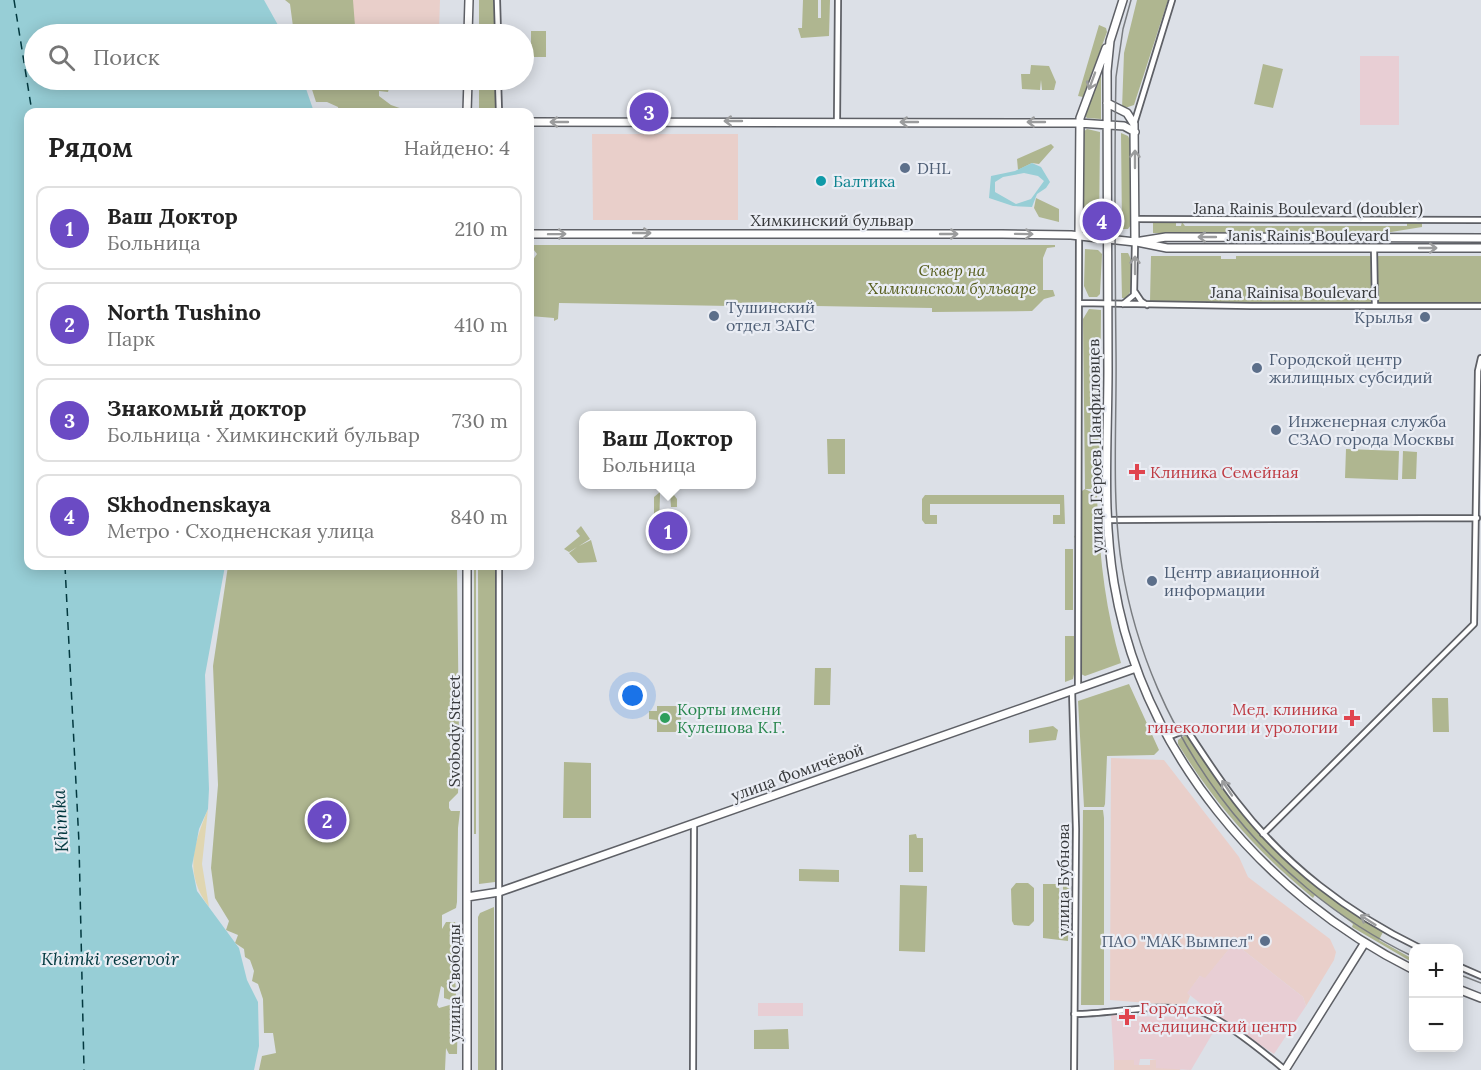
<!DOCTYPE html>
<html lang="ru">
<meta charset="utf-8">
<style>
body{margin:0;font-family:Lora,serif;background:#f2f2f2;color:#222}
.controls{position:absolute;right:18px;bottom:18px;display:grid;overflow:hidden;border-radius:12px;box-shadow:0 3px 15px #0003}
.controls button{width:54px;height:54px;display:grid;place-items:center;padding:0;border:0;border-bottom:2px solid #e0e0e0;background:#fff;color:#222;font:30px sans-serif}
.you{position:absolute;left:633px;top:696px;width:21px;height:21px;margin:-15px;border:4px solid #fff;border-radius:50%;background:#1a73e8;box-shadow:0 0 0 9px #1a73e833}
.badge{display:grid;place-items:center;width:39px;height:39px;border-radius:50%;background:#6b4bc4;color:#fff;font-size:20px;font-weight:700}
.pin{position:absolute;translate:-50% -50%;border:3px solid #fff;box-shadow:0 2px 6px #0006}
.popup{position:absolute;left:579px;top:411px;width:177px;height:78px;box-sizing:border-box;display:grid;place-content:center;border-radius:12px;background:#fff;filter:drop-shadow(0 2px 4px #0005);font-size:20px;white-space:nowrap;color:#767676}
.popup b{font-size:22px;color:#222}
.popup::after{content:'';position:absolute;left:50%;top:100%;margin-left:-12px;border:12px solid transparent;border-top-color:#fff}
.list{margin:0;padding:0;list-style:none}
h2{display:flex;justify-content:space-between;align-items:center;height:78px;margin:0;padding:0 24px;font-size:26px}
h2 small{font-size:20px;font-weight:400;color:#767676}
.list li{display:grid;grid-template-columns:39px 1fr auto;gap:18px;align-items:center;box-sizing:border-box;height:84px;margin:0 12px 12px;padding:0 12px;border:2px solid #e0e0e0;border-radius:12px}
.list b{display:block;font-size:22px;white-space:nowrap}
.list p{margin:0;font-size:20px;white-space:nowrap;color:#767676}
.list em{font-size:20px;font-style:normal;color:#767676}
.icon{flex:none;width:33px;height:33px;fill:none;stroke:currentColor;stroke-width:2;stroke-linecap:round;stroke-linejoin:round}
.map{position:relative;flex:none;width:1481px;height:1070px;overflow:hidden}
.search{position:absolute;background:#fff;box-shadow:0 3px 15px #0003;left:24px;top:24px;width:510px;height:66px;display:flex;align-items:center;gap:15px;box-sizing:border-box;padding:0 21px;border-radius:33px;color:#767676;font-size:22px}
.panel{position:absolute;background:#fff;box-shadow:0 3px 15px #0003;left:24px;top:108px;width:510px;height:462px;border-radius:12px}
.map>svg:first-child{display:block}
.commercial{fill:#e9cfca}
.industrial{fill:#e8ced4}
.green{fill:#afb690}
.sand{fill:#e0d6b1}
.water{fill:#97ced6;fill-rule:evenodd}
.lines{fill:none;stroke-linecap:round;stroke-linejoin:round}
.ferry{stroke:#02383f;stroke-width:1.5;stroke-dasharray:8 6;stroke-linecap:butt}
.street-casing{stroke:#5e6066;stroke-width:8}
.secondary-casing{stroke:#5e6066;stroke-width:10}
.street{stroke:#fff;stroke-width:4.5}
.secondary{stroke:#fff;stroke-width:7}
.tram{stroke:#797c80;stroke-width:1.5}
.oneway{stroke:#9b9c9d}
.service-dot{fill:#5c6f8a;stroke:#eaedf4;stroke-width:2}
.culture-dot{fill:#0f9aa8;stroke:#eaedf4;stroke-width:2}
.health-dot{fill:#e0444e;stroke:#eaedf4;stroke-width:2}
.leisure-dot{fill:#2e9e5b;stroke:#eaedf4;stroke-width:2}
.labels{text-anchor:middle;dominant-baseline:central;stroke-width:4.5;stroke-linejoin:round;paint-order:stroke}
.service-label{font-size:16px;fill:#4e5e75;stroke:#eaedf4;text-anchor:start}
.culture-label{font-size:16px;fill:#0d838f;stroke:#eaedf4;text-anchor:start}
.street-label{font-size:16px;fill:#37393b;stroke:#eaedf4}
.park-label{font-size:16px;font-style:italic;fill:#565d1c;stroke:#eaedf4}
.health-label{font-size:16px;fill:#be3a42;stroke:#eaedf4;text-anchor:start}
.leisure-label{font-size:16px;fill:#27864d;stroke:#eaedf4;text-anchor:start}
.water-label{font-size:18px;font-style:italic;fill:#02383f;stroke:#eaedf4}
</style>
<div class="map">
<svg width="1481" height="1070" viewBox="0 0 1481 1070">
<rect width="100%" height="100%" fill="#dce0e7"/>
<path class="commercial" d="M325,0H440L439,30L435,34H426L322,19Z
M592,134H738V220H593Z
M1111,758L1164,760L1239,857L1248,877L1330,939L1336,952L1334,960L1306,1006L1303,997L1234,943L1205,979L1200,976L1188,993L1190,996L1186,1006L1110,1000Z
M1114,1060H1134V1065H1150V1060H1156L1157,1067H1176L1181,1070H1114Z"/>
<path class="industrial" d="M1360,56H1399V125H1360Z
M1234,943L1303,997L1306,1006L1274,1054L1262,1046L1260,1049L1187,993L1200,976L1205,978Z
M758,1003H803V1016H758Z
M1119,1013L1120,1016L1197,1017L1217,1026L1191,1070L1156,1068V1060L1150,1059H1140L1139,1065H1134V1060H1114L1111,1014Z"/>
<path class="green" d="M285,0H353L355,26L429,34H294L290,4Z
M479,0H495V34H479Z
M803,0H818V18H821V0H830L829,36L801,38L798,28H802Z
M1137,0H1168L1134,105L1122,109L1124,53Z
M1099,25L1106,28L1107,32L1083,97L1078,96Z
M531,31H546V57H531Z
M1263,64L1283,69L1273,108L1254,104Z
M1031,65L1049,66L1056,82L1054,90H1042L1041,80L1040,90L1022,89L1021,74H1030Z
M1099,76H1101V119L1087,118L1085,116Z
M309,80H391L388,92L379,91V96L391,105L411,112H339L338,107L327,102H316Z
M479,80H495V112H479Z
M1087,129L1100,132L1099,229L1084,227L1083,132Z
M1121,133L1128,136L1131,142V225L1128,229H1122Z
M1051,144L1054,147L1039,164L1032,163L1018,170L1017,159Z
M1036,198L1059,209V222L1039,217L1034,208Z
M1153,222H1176V226H1181L1182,222L1185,226H1407V222H1422V227L1391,232L1153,233Z
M530,245H1055V247L1047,248L1043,258V290H1053L1055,296L1044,299L1032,311L932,312V308L816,306V302L800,303L795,308H774L771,302L735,303L731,306L559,303L558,319L554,321V318L530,316V264L537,254Z
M1085,249L1098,250L1102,254L1100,294L1097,297H1089L1084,286Z
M1121,253H1128C1134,262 1135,291 1126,298H1122Z
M1151,256H1221V259H1236V256H1481V302L1161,303L1150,301Z
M1089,309L1101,310V314L1099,472L1102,473L1100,489H1085L1097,495C1099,553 1105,608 1121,663L1085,676L1081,674L1080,542L1074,537L1079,528V493L1085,489L1083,319Z
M827,439H845V474H828Z
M1346,449L1399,451L1398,480L1345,478Z
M1403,451L1417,452L1416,479H1402Z
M671,491L677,499V507H671L670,493H660L659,531H669L672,517L677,518L676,526L671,535L660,536L654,526V497L660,492Z
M925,495H1064L1065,524H1053V515H1060V504H930V515H937V524H925L922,520V499Z
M581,526L590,539L579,546L591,540L597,562L578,563L569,553L577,547L569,552L564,549L580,536L576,531Z
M1065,549H1073V610H1065Z
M228,566H457L459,737L456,740L449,737L453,762L459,766L458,793L449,802V808L451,811H460L458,828L457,902L456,908L442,915V929L446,922H455L457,928L453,940L456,994L454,1001L444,998V988L441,986L437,1005L439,1008L453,1004L458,1006L457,1054H449L446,1048L445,1070H259L262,1056L276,1053L273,1033H264L263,999L258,984L252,981L254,971L250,960L245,957L244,949L235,943L238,935L226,930L229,921L215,898L211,868L218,785L213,666Z
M474,566H476V834H474Z
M478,566H496L495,882L479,884Z
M1065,636H1074V674L1073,679L1065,682Z
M815,668H831L830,705H814Z
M1129,684L1159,750L1154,755L1107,756L1105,804L1104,807H1084L1078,701Z
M1432,698H1448L1449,732H1433Z
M657,706H681V732H657V720L649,719V711H657Z
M1053,726L1058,730L1056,740L1029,743V730Z
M1185,735C1207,753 1220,785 1237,806C1276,858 1329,898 1383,932L1379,940L1411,958L1410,961L1352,927L1353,924L1315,895L1313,898C1259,854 1214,803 1178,744V740Z
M564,762L591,763V818H563Z
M1083,810H1103L1104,818V1005H1081Z
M916,834L917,838H923V872H909V835Z
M799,869L839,870V882L799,881Z
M1016,883H1028L1034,888V921L1029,926L1014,925L1012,921L1011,889Z
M1043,884H1059L1060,914L1063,913V884H1069L1068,941L1043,938Z
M900,885L927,886L925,952L899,951Z
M494,907L495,1070H478V917L480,913Z
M788,1029L789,1049H754V1030Z"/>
<path class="sand" d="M208,809L202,864L209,907C184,874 193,846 208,809Z"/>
<path class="water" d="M0,0H264L283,34H34V80H303L314,112H28V566H225L205,675L209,789L208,809L199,829L192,866L197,891L239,948L247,980L258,1002L259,1046L254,1070H0Z
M1032,163L1041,167L1050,182L1046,188L1037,194L1032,207L1013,206L989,198L991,176L1015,171ZM1024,173L1038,176L1044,181L1031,199L1016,204L995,192V182L1003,177Z"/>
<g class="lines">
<path class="ferry" d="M14,0L32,112
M65,566L79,843L84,1070"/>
<defs>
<path id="street" d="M497,0L498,34
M498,80L499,112
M837,121L838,0
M1134,124L1172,0
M1135,219L1481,220
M1374,248L1375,306
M1135,292L1141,301L1147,305
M1079,303L1251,306H1481
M1123,304L1134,295L1135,242
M1108,520L1477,518
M1078,688L1079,236
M1072,690L1076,829L1074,1070
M1168,737L1183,731L1189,733C1204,756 1219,779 1236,801C1284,864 1349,914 1420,948
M1263,834L1474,624L1478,371L1481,358
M1458,966L1481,976
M1074,1014C1114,1014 1157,1002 1198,1011C1219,1016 1267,1055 1285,1070
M499,1070V566
M693,1070L694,824"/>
<path id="secondary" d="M1123,0L1110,41L1107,71C1107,170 1107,269 1108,368C1108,440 1102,512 1114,583C1142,752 1263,895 1414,970
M468,34L469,0
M1107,103L1127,113L1134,124L1135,242
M467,112L468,80
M530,122L1079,123L1124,126L1135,132
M530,234H1002L1071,235L1135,242L1166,237L1481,238
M1079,236L1080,118L1106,48
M1137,242L1167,248H1481
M467,897L499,892L1136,668
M1458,989L1481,998
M467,1070V566
M1285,1070L1364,944"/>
</defs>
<use href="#street" class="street-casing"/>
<use href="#secondary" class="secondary-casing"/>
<use href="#street" class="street"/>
<use href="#secondary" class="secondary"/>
<path class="tram" d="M1131,0L1123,29L1116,77C1114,169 1115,261 1116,352C1117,422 1111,499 1122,567C1149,734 1261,884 1414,957
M1458,974L1481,983"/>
</g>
<defs><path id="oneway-shaft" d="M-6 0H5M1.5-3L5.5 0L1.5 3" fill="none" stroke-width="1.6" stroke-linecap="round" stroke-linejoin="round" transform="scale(1.5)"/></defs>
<g class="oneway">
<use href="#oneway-shaft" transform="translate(1092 81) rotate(110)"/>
<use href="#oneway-shaft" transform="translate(733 121) rotate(180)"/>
<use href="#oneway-shaft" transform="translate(559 122) rotate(180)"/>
<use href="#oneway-shaft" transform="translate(909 122) rotate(-180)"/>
<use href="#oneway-shaft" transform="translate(1036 122) rotate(-180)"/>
<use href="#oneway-shaft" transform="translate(1135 159) rotate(-90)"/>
<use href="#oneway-shaft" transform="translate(642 233)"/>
<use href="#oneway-shaft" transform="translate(557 234) rotate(-1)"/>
<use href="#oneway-shaft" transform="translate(949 234)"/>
<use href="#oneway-shaft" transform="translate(1024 234) rotate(1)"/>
<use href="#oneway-shaft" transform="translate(1207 237) rotate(-180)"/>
<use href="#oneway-shaft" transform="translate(1428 248)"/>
<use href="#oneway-shaft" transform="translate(1135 265) rotate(-90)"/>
<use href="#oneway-shaft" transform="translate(1227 788) rotate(-124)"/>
<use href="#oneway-shaft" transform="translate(1368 920) rotate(-147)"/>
</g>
<g class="service-dot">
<circle cx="905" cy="168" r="6"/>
<circle cx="714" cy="316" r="6"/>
<circle cx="1425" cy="317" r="6"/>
<circle cx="1257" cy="368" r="6"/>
<circle cx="1276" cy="430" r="6"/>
<circle cx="1152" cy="581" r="6"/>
<circle cx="1265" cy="941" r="6"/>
</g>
<circle class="culture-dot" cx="821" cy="181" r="6"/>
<g class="health-dot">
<path d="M1134 463h6v6h6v6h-6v6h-6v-6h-6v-6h6z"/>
<path d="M1349 709h6v6h6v6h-6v6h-6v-6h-6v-6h6z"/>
<path d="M1124 1008h6v6h6v6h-6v6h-6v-6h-6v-6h6z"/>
</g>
<circle class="leisure-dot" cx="665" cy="718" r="6"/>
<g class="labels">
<g class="service-label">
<text x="917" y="168">DHL</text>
<text x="726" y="307">Тушинский<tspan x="726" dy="18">отдел ЗАГС</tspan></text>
<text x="1413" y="317" text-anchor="end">Крылья</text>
<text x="1269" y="359">Городской центр<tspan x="1269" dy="18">жилищных субсидий</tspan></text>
<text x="1288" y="421">Инженерная служба<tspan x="1288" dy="18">СЗАО города Москвы</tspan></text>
<text x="1164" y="572">Центр авиационной<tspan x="1164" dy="18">информации</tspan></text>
<text x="1253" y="941" text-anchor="end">ПАО "МАК Вымпел"</text>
</g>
<g class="culture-label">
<text x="833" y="181">Балтика</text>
</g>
<g class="street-label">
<text x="1308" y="208">Jana Rainis Boulevard (doubler)</text>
<text x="832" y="220">Химкинский бульвар</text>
<text x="1308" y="235">Janis Rainis Boulevard</text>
<text x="1294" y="292">Jana Rainisa Boulevard</text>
<text transform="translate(1095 446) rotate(-91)">улица Героев Панфиловцев</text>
<text transform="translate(454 731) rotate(-90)">Svobody Street</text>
<text transform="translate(797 772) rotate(-20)">улица Фомичёвой</text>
<text transform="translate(1063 880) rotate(-90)">улица Бубнова</text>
<text transform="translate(454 983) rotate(-90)">улица Свободы</text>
</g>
<g class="park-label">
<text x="952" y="270">Сквер на<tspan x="952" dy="18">Химкинском бульваре</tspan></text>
</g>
<g class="health-label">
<text x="1150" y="472">Клиника Семейная</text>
<text x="1338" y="709" text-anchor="end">Мед. клиника<tspan x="1338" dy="18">гинекологии и урологии</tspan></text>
<text x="1140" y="1008">Городской<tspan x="1140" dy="18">медицинский центр</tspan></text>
</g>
<g class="leisure-label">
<text x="677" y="709">Корты имени<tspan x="677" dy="18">Кулешова К.Г.</tspan></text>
</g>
<g class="water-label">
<text transform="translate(60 821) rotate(-93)">Khimka</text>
<text x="110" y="958">Khimki reservoir</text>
</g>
</g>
</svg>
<div class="controls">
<button>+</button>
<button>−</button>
</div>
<div class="you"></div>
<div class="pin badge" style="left:668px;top:531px">1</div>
<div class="popup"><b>Ваш Доктор</b>Больница</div>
<div class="pin badge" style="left:327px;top:820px">2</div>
<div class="pin badge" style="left:649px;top:112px">3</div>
<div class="pin badge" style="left:1102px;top:221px">4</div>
<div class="search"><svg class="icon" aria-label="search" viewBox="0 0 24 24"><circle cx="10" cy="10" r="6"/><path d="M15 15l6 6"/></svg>Поиск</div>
<section class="panel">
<h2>Рядом<small>Найдено: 4</small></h2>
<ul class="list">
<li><span class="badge">1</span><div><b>Ваш Доктор</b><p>Больница</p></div><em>210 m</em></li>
<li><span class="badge">2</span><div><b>North Tushino</b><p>Парк</p></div><em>410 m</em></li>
<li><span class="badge">3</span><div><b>Знакомый доктор</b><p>Больница · Химкинский бульвар</p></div><em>730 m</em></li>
<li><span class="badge">4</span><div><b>Skhodnenskaya</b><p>Метро · Сходненская улица</p></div><em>840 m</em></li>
</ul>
</section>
</div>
